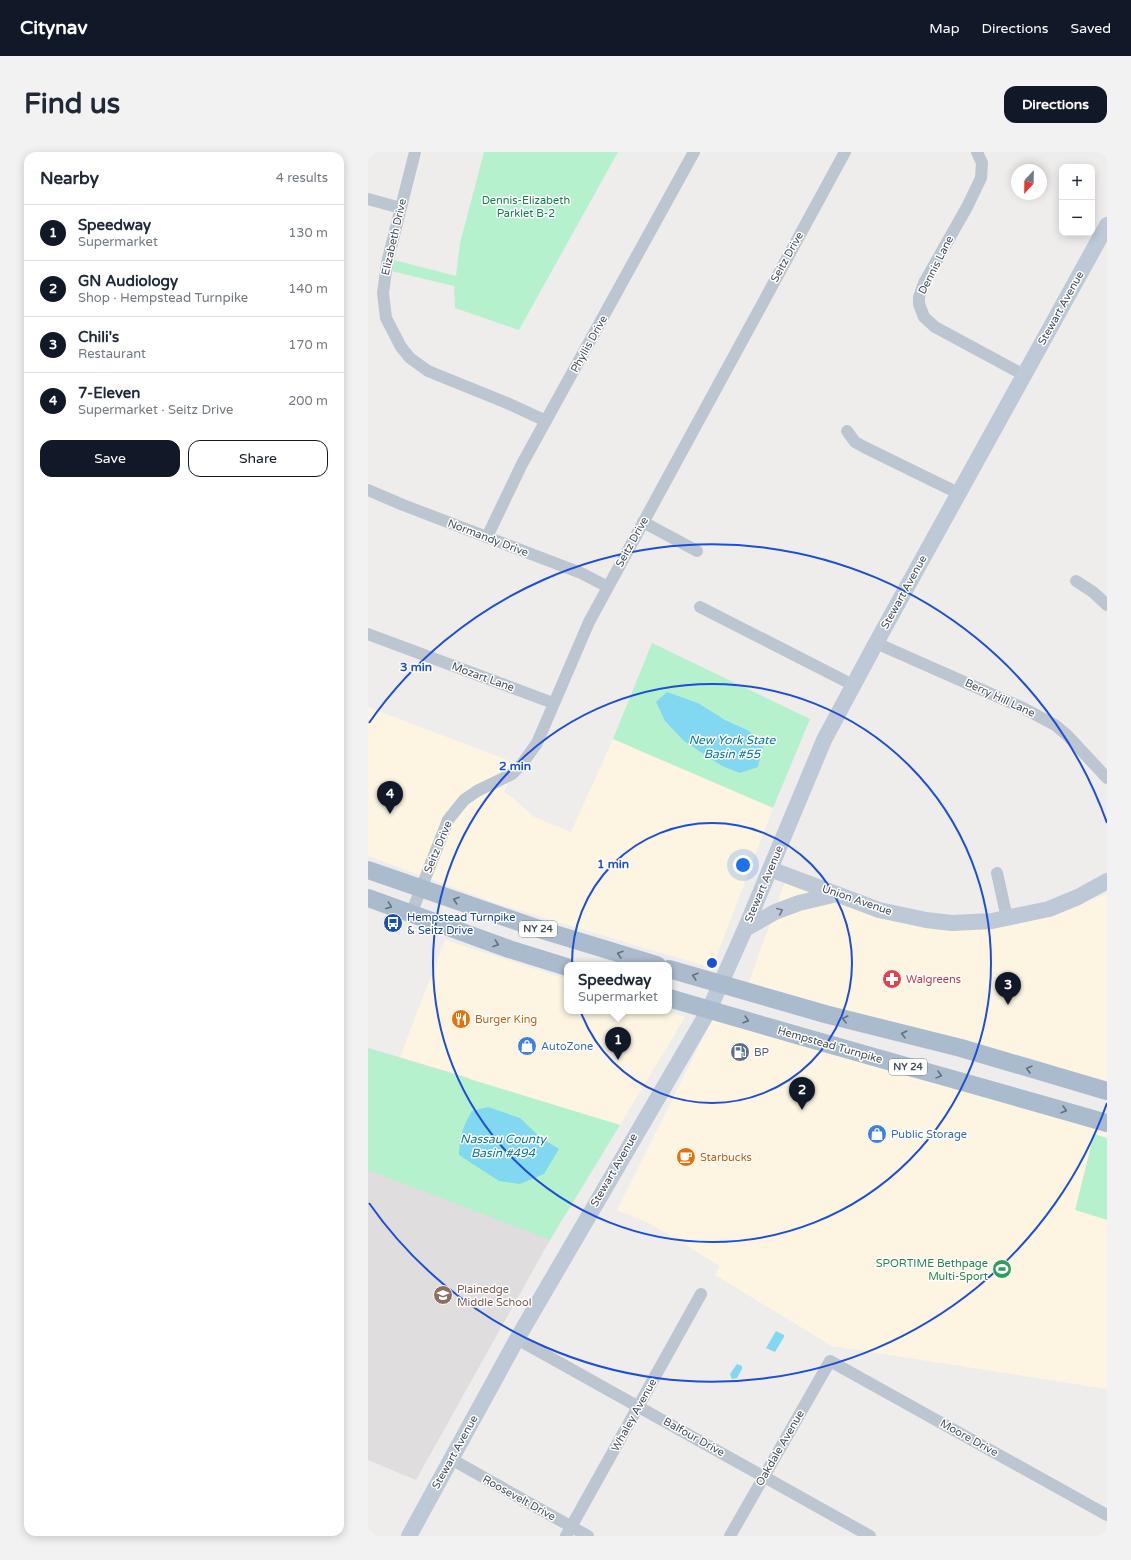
<!DOCTYPE html>
<meta charset="utf-8">
<style>
body{margin:0;font-family:"Varela Round",sans-serif;background:#f2f2f3;color:#1f2937}
.controls{position:absolute;right:12px;top:12px;display:grid;overflow:hidden;border-radius:8px;box-shadow:0 2px 10px #0003}
.controls button{width:36px;height:36px;display:grid;place-items:center;padding:0;border:0;border-bottom:1px solid #e0e1e3;background:#fff;color:#1f2937;font:20px sans-serif}
.compass{position:absolute;left:643px;top:12px;width:36px;height:36px;border-radius:50%;background:#fff;box-shadow:0 2px 10px #0003;rotate:202deg}
.you{position:absolute;left:375px;top:713px;width:14px;height:14px;margin:-10px;border:3px solid #fff;border-radius:50%;background:#1a73e8;box-shadow:0 0 0 6px #1a73e833}
.badge{display:grid;place-items:center;width:26px;height:26px;border-radius:50%;background:#111827;color:#fff;font-size:13px;font-weight:700}
.pin{position:absolute;translate:-50% -33px;filter:drop-shadow(0 1px 2px #0008)}
.pin::after{content:'';position:absolute;top:21px;width:14px;height:12px;background:inherit;clip-path:polygon(0 0,100% 0,50% 100%)}
.popup{position:absolute;left:196px;top:810px;width:108px;height:52px;box-sizing:border-box;display:grid;place-content:center;border-radius:8px;background:#fff;filter:drop-shadow(0 1px 3px #0005);font-size:13px;white-space:nowrap;color:#747a83}
.popup b{font-size:15px;color:#1f2937}
.popup::after{content:'';position:absolute;left:50%;top:100%;margin-left:-8px;border:8px solid transparent;border-top-color:#fff}
.list{margin:0;padding:0;list-style:none}
h2{display:flex;justify-content:space-between;align-items:center;height:52px;margin:0;padding:0 16px;font-size:17px}
h2 small{font-size:13px;font-weight:400;color:#747a83}
.list li{display:grid;grid-template-columns:26px 1fr auto;gap:12px;align-items:center;box-sizing:border-box;height:56px;padding:0 16px;border-top:1px solid #e0e1e3}
.list b{display:block;font-size:15px;white-space:nowrap}
.list p{margin:0;font-size:13px;white-space:nowrap;color:#747a83}
.list em{font-size:13px;font-style:normal;color:#747a83}
.actions{display:flex;gap:8px;padding:12px 16px}
.actions a{flex:1;padding:9px 0;border:1px solid #111827;border-radius:12px;text-align:center;font-size:14px;color:#111827}
.actions .main{background:#111827;color:#fff}
.map{position:relative;flex:none;width:739px;height:1384px;overflow:hidden;border-radius:12px}
header{display:flex;align-items:center;gap:24px;box-sizing:border-box;height:56px;padding:0 20px;background:#111827;color:#fff}
header strong{font-size:19px}
nav{display:flex;gap:22px;margin-inline-start:auto;font-size:14px}
.intro{display:flex;align-items:center;justify-content:space-between;box-sizing:border-box;height:96px;padding:0 24px}
h1{margin:0;font-size:28px}
.button{padding:10px 18px;border-radius:12px;background:#111827;color:#fff;font-size:14px;font-weight:700}
main{display:flex;gap:24px;padding:0 24px}
aside{flex:1;background:#fff;border-radius:12px;box-shadow:0 2px 10px #0003}
.map>svg:first-child{display:block}
.commercial{fill:#fdf5e2}
.education{fill:#e0ddde}
.green{fill:#b6f1ce}
.water{fill:#81d8f0}
.lines{fill:none;stroke-linecap:round;stroke-linejoin:round}
.street{stroke:#bcc6d0;stroke-width:12}
.secondary{stroke:#bdc9d7;stroke-width:16}
.primary{stroke:#aabbcd;stroke-width:18}
.oneway{stroke:#636f7c}
.oneway2{stroke:#6e7a86}
.ring{fill:none;stroke:#1d4ed8;stroke-width:2}
.labels{text-anchor:middle;dominant-baseline:central;stroke-width:3;stroke-linejoin:round;paint-order:stroke}
.shield{fill:#fff;stroke:#7c848c;stroke-width:1}
.shield-label{font-size:10px;font-weight:bold;fill:#444f5a}
.park-label{font-size:11px;fill:#117f49;stroke:#fff}
.street-label{font-size:11px;fill:#444f5a;stroke:#fff}
.transit-label{font-size:11px;fill:#164399;stroke:#fff;text-anchor:start}
.health-label{font-size:11px;fill:#be3a42;stroke:#fff;text-anchor:start}
.food-label{font-size:11px;fill:#c56008;stroke:#fff;text-anchor:start}
.shop-label{font-size:11px;fill:#366cbe;stroke:#fff;text-anchor:start}
.service-label{font-size:11px;fill:#4e5e75;stroke:#fff;text-anchor:start}
.leisure-label{font-size:11px;fill:#27864d;stroke:#fff;text-anchor:end}
.education-label{font-size:11px;fill:#785e54;stroke:#fff;text-anchor:start}
.water-label{font-size:12px;font-style:italic;fill:#057b9d;stroke:#fff}
.centre{fill:#1d4ed8;stroke:#fff;stroke-width:2}
.ring-label{font-size:12px;text-anchor:middle;font-weight:bold;fill:#1d4ed8;stroke:#fff;stroke-width:3;stroke-linejoin:round;paint-order:stroke}
</style>
<header>
<strong>Citynav</strong>
<nav><a>Map</a><a>Directions</a><a>Saved</a></nav>
</header>
<div class="intro"><h1>Find us</h1><a class="button">Directions</a></div>
<main>
<aside>
<h2>Nearby<small>4 results</small></h2>
<ul class="list">
<li><span class="badge">1</span><div><b>Speedway</b><p>Supermarket</p></div><em>130 m</em></li>
<li><span class="badge">2</span><div><b>GN Audiology</b><p>Shop · Hempstead Turnpike</p></div><em>140 m</em></li>
<li><span class="badge">3</span><div><b>Chili's</b><p>Restaurant</p></div><em>170 m</em></li>
<li><span class="badge">4</span><div><b>7-Eleven</b><p>Supermarket · Seitz Drive</p></div><em>200 m</em></li>
</ul>
<div class="actions"><a class="main">Save</a><a>Share</a></div>
</aside>
<div class="map">
<svg width="739" height="1384" viewBox="0 0 739 1384">
<rect width="100%" height="100%" fill="#efecec"/>
<path class="commercial" d="M0,555L147,611L136,640L145,646L166,665L203,680L245,587L405,656L344,816L130,752L0,704Z
M418,727L567,774L670,764L739,742V934L380,833Z
M77,788L199,827V859H299L317,865L252,973L32,905Z
M346,864L739,977V1237L464,1194L347,1123L352,1114L281,1071L249,1058Z"/>
<path class="education" d="M0,896L101,926L187,1079L48,1328L0,1308Z"/>
<path class="green" d="M116,0H250L151,178L87,156L86,134L23,119L26,108L88,124L92,91Z
M284,491L442,567L405,656L245,587Z
M0,896L252,973L182,1088L0,1018Z
M726,982L739,986V1068L707,1058Z"/>
<path class="water" d="M299,540L330,551L357,568L381,579L395,594L390,615L372,621L354,614L316,589L297,569L288,550Z
M120,955L152,966L172,985L191,997L176,1022L152,1032L131,1029L91,1003C92,984 94,976 104,959Z
M408,1179L416,1183V1185L407,1200L398,1196Z
M369,1212L374,1214V1217L369,1226L364,1227L362,1222Z"/>
<g class="lines">
<path class="street" d="M47,0L19,111L15,141L18,166L33,195L42,206L60,219L139,251L178,269
M609,0L614,11L613,26L599,55L556,131L551,145V152L556,165L567,175L656,223
M0,47L33,56
M479,279L487,290L496,295L590,341
M0,338L35,353L213,421L240,435
M275,370L329,399
M119,385L154,312L326,0
M708,429L725,440L739,453
M332,455L485,533
M0,482L185,551
M508,491L655,556L687,573L699,583L739,626
M629,721L639,766
M43,762L80,668L96,648L109,639L144,622L154,612L169,591L221,470L477,0
M149,1187L502,1384
M83,1307L220,1384
M198,1384L333,1142
M362,1384L462,1209L739,1363"/>
<path class="secondary" d="M402,717L511,758L558,768L584,771L624,769L681,757L710,745L739,729
M377,777L407,760L431,751L469,742
M41,1384L149,1187L341,858L377,777L456,588L508,491L739,73"/>
<path class="primary" d="M0,718L177,779L289,813
M0,746L141,797L199,815
M301,817L457,862L593,896L739,939
M301,846C446,889 593,929 739,971"/>
</g>
<defs><path id="oneway-chevron" d="M-2-3.5L2.5 0L-2 3.5" fill="none" stroke-width="1.6" stroke-linecap="round" stroke-linejoin="round"/></defs>
<g class="oneway">
<use href="#oneway-chevron" transform="translate(88 748) rotate(-161)"/>
<use href="#oneway-chevron" transform="translate(21 754) rotate(21)"/>
<use href="#oneway-chevron" transform="translate(128 792) rotate(20)"/>
<use href="#oneway-chevron" transform="translate(252 802) rotate(-163)"/>
<use href="#oneway-chevron" transform="translate(327 824) rotate(-163)"/>
<use href="#oneway-chevron" transform="translate(477 867) rotate(-166)"/>
<use href="#oneway-chevron" transform="translate(378 868) rotate(18)"/>
<use href="#oneway-chevron" transform="translate(536 882) rotate(-166)"/>
<use href="#oneway-chevron" transform="translate(661 917) rotate(-164)"/>
<use href="#oneway-chevron" transform="translate(571 923) rotate(15)"/>
<use href="#oneway-chevron" transform="translate(696 958) rotate(16)"/>
</g>
<use class="oneway2" href="#oneway-chevron" transform="translate(412 759) rotate(-23)"/>
<g class="ring">
<circle cx="344" cy="811" r="140"/>
<circle cx="344" cy="811" r="279"/>
<path d="M739 951A419 419 0 0 1 1 1051M1 571A419 419 0 0 1 739 671"/>
</g>
<defs>
<symbol id="bus-disc" viewBox="-11 -11 22 22"><circle r="9.5" fill="#1a4fb4" stroke="#fff"/><path d="M-5-6H5V4H4V6H2V4H-2V6H-4V4H-5ZM-3.5-4V0h7V-4ZM-3.5 1.2v1.5H-2V1.2ZM2 1.2v1.5H3.5V1.2Z" fill="#fff"/></symbol>
<symbol id="pharmacy-disc" viewBox="-11 -11 22 22"><circle r="9.5" fill="#e0444e" stroke="#fff"/><path d="M-2-6h4v4h4v4h-4v4h-4v-4h-4v-4h4Z" fill="#fff"/></symbol>
<symbol id="restaurant-disc" viewBox="-11 -11 22 22"><circle r="9.5" fill="#e8710a" stroke="#fff"/><path d="M-5-6h1v4h1v-4h1v4h1v-4h1v5L-1.5 .5V6h-2V.5L-5-1ZM5-6V6H3V1.5H1.5Q1.5-4 5-6Z" fill="#fff"/></symbol>
<symbol id="shop-disc" viewBox="-11 -11 22 22"><circle r="9.5" fill="#3f7fe0" stroke="#fff"/><path d="M-5-2.5h2.3a2.7 3.5 0 0 1 5.4 0H5L5.5 6h-11ZM-1.5-2.5h3a1.5 2.3 0 0 0-3 0Z" fill="#fff"/></symbol>
<symbol id="fuel-disc" viewBox="-11 -11 22 22"><circle r="9.5" fill="#5c6f8a" stroke="#fff"/><path d="M-5.5-6h7V0h2V4h1.3V-2.5L3-4.5l.8-.8L6-3V5H2.5V1h-1V6h-7ZM-4.2-4.7v3.2H.2V-4.7Z" fill="#fff"/></symbol>
<symbol id="cafe-disc" viewBox="-11 -11 22 22"><circle r="9.5" fill="#e8710a" stroke="#fff"/><path d="M-5.5-4.5H6V0H3Q3 3.5 0 3.5H-2.5Q-5.5 3.5-5.5 0ZM3-3.2v2h1.7v-2ZM-6 4.5H4V6H-6Z" fill="#fff"/></symbol>
<symbol id="stadium-disc" viewBox="-11 -11 22 22"><circle r="9.5" fill="#2e9e5b" stroke="#fff"/><path d="M0-5a6.5 5 0 1 0 0 10a6.5 5 0 1 0 0-10ZM-3.5-1.8h7v3.6h-7Z" fill="#fff"/></symbol>
<symbol id="school-disc" viewBox="-11 -11 22 22"><circle r="9.5" fill="#8d6e63" stroke="#fff"/><path d="M0-5L7-2L0 1L-7-2ZM-4 1L0 2.5L4 1V4Q0 6-4 4Z" fill="#fff"/></symbol>
</defs>
<g fill-rule="evenodd">
<use href="#bus-disc" x="14" y="760" width="22" height="22"/>
<use href="#pharmacy-disc" x="513" y="816" width="22" height="22"/>
<use href="#restaurant-disc" x="82" y="856" width="22" height="22"/>
<use href="#shop-disc" x="148" y="883" width="22" height="22"/>
<use href="#fuel-disc" x="361" y="889" width="22" height="22"/>
<use href="#shop-disc" x="498" y="971" width="22" height="22"/>
<use href="#cafe-disc" x="307" y="994" width="22" height="22"/>
<use href="#stadium-disc" x="623" y="1106" width="22" height="22"/>
<use href="#school-disc" x="64" y="1132" width="22" height="22"/>
</g>
<g class="labels">
<g class="shield">
<rect x="151" y="769" width="38" height="16" rx="3"/>
<rect x="521" y="907" width="38" height="16" rx="3"/>
</g>
<g class="shield-label">
<text x="170" y="777">NY 24</text>
<text x="540" y="915">NY 24</text>
</g>
<g class="park-label">
<text x="158" y="48">Dennis-Elizabeth<tspan x="158" dy="13">Parklet B-2</tspan></text>
</g>
<g class="street-label">
<text transform="translate(26 85) rotate(-77)">Elizabeth Drive</text>
<text transform="translate(419 105) rotate(-61)">Seitz Drive</text>
<text transform="translate(568 113) rotate(-63)">Dennis Lane</text>
<text transform="translate(693 156) rotate(-61)">Stewart Avenue</text>
<text transform="translate(221 192) rotate(-61)">Phyllis Drive</text>
<text transform="translate(120 386) rotate(21)">Normandy Drive</text>
<text transform="translate(264 390) rotate(-61)">Seitz Drive</text>
<text transform="translate(536 440) rotate(-61)">Stewart Avenue</text>
<text transform="translate(115 525) rotate(20)">Mozart Lane</text>
<text transform="translate(632 546) rotate(25)">Berry Hill Lane</text>
<text transform="translate(70 695) rotate(-67)">Seitz Drive</text>
<text transform="translate(396 732) rotate(-67)">Stewart Avenue</text>
<text transform="translate(489 748) rotate(19)">Union Avenue</text>
<text transform="translate(462 893) rotate(16)">Hempstead Turnpike</text>
<text transform="translate(246 1018) rotate(-60)">Stewart Avenue</text>
<text transform="translate(266 1263) rotate(-61)">Whaley Avenue</text>
<text transform="translate(326 1285) rotate(29)">Balfour Drive</text>
<text transform="translate(601 1286) rotate(29)">Moore Drive</text>
<text transform="translate(412 1296) rotate(-60)">Oakdale Avenue</text>
<text transform="translate(87 1300) rotate(-61)">Stewart Avenue</text>
<text transform="translate(151 1346) rotate(29)">Roosevelt Drive</text>
</g>
<g class="transit-label">
<text x="39" y="765">Hempstead Turnpike<tspan x="39" dy="13">&amp; Seitz Drive</tspan></text>
</g>
<g class="health-label">
<text x="538" y="827">Walgreens</text>
</g>
<g class="food-label">
<text x="107" y="867">Burger King</text>
<text x="332" y="1005">Starbucks</text>
</g>
<g class="shop-label">
<text x="173" y="894">AutoZone</text>
<text x="523" y="982">Public Storage</text>
</g>
<g class="service-label">
<text x="386" y="900">BP</text>
</g>
<g class="leisure-label">
<text x="620" y="1111">SPORTIME Bethpage<tspan x="620" dy="13">Multi-Sport</tspan></text>
</g>
<g class="education-label">
<text x="89" y="1137">Plainedge<tspan x="89" dy="13">Middle School</tspan></text>
</g>
<g class="water-label">
<text x="364" y="588">New York State<tspan x="364" dy="14">Basin #55</tspan></text>
<text x="135" y="987">Nassau County<tspan x="135" dy="14">Basin #494</tspan></text>
</g>
</g>
<circle cx="344" cy="811" r="6" class="centre"/>
<g class="ring-label">
<text x="48" y="519">3 min</text>
<text x="147" y="618">2 min</text>
<text x="245" y="716">1 min</text>
</g>
</svg>
<div class="controls">
<button>+</button>
<button>−</button>
</div>
<svg class="compass" viewBox="-18 -18 36 36"><path d="M0-13l5 13h-10z" fill="#e53935"/><path d="M0 13l5-13h-10z" fill="#747a83"/></svg>
<div class="you"></div>
<div class="pin badge" style="left:250px;top:908px">1</div>
<div class="popup"><b>Speedway</b>Supermarket</div>
<div class="pin badge" style="left:434px;top:958px">2</div>
<div class="pin badge" style="left:640px;top:853px">3</div>
<div class="pin badge" style="left:22px;top:662px">4</div>
</div>
</main>
